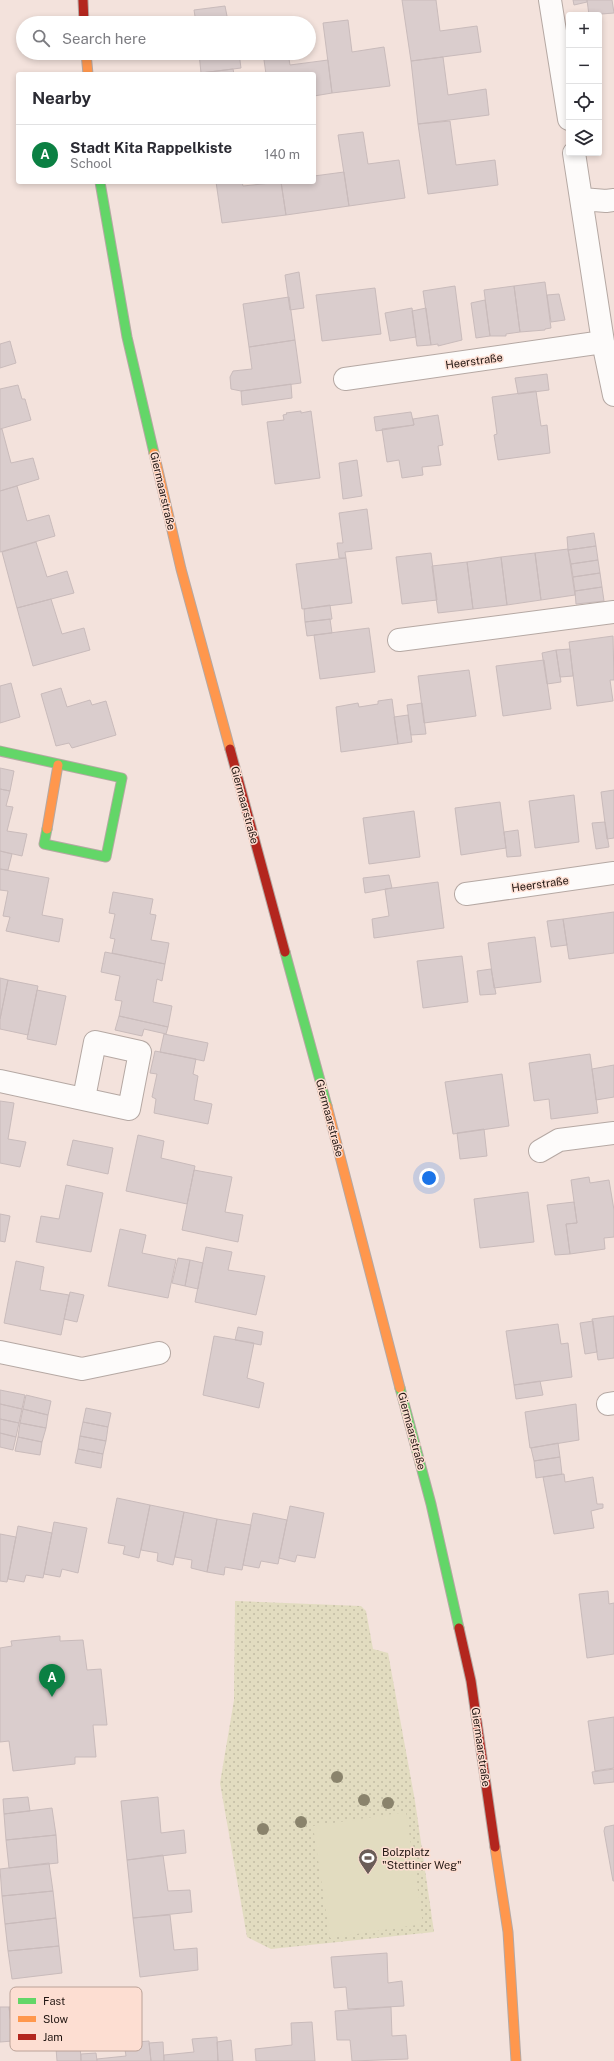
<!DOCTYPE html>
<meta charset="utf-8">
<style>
body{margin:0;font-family:"Public Sans",sans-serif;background:#f2f2f3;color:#2b2b33}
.controls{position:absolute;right:12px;top:12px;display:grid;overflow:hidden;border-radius:4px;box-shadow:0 2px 6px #0003}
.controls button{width:36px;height:36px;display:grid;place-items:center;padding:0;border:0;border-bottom:1px solid #e1e1e2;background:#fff;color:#2b2b33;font:20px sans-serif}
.you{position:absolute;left:429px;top:1178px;width:14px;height:14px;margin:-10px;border:3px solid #fff;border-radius:50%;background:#1a73e8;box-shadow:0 0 0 6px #1a73e833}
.badge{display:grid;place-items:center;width:26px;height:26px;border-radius:50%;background:#0b8043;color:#fff;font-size:13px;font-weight:700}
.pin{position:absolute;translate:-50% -33px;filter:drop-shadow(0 1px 2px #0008)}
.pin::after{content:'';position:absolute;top:21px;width:14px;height:12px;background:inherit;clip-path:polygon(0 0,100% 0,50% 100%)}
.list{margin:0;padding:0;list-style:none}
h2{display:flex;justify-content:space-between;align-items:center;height:52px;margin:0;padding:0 16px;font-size:17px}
h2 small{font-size:13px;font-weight:400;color:#7c7c81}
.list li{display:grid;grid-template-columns:26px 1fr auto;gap:12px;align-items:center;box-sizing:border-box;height:60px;padding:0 16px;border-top:1px solid #e1e1e2}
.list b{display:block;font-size:15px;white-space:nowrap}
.list p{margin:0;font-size:13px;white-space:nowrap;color:#7c7c81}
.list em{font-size:13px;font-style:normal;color:#7c7c81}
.icon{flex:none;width:22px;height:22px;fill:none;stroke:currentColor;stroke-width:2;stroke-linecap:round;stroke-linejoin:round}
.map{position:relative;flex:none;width:614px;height:2061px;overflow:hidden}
.search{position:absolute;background:#fff;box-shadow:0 2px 6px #0003;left:16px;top:16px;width:300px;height:44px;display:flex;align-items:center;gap:10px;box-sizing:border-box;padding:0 14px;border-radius:22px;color:#7c7c81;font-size:15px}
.panel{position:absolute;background:#fff;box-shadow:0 2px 6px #0003;left:16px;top:72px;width:300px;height:112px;border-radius:4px}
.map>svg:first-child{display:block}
.green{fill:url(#green-dots)}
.pitch{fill:#e2dcc0}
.building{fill:#dacdcd;stroke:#c9bbbb}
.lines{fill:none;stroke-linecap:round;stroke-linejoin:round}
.street-casing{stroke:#b5a8a3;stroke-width:24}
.fast-casing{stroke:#b5a8a3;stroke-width:11}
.slow-casing{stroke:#b5a8a3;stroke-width:11}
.jam-casing{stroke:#b5a8a3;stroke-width:11}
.street{stroke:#fdfbfa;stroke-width:22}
.fast{stroke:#63d668;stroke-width:9}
.slow{stroke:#ff974d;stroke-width:9}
.jam{stroke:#b3261e;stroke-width:9}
.tree{fill:#8a836c}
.labels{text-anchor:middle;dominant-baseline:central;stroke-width:3;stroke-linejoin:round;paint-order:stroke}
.street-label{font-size:11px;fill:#201511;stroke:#fdded2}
.poi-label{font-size:11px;fill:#201511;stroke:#fdded2;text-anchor:start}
.key{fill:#fdded2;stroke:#bba298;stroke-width:1}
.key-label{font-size:11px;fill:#201511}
</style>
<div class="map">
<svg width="614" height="2061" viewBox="0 0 614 2061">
<defs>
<pattern id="green-dots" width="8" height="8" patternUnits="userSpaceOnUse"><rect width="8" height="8" fill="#e2dcc0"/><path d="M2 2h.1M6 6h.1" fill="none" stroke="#c2bca4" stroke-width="1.8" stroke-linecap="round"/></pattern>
</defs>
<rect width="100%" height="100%" fill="#f3e2dc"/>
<path class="green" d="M235,1601L361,1606L366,1611L373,1649L388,1653L415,1801L434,1932L271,1949L247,1937L220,1783L234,1700Z"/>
<path class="pitch" d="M406,1812L423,1924L330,1938L313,1826Z"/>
<path class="building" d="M402,0H436L440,31L477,26L481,52L411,61Z
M573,0H587V2L574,5Z
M587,0H612L614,13L589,15Z
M225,6L228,21L258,18L259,23H196L194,10Z
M348,20L352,52L384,47L390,86L332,93L323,23Z
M199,53H239L241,68L201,73Z
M263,53H288L290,65L328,60L332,93L314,96V74H266Z
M443,57L448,95L486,89L489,115L418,124L411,61Z
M233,69L234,74L201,73Z
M450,121L456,165L495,160L498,185L428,194L418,124Z
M363,132L368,164L399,160L405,198L349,206L338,135Z
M344,172L349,206L286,215L281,182H314V176Z
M216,182H242L243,186L281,182L286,215L222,223Z
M299,272L304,308L290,310L285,275Z
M545,282L551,328L545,329V330L520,332L514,286Z
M455,286L462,340L438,346V344L431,345L423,291Z
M514,286L520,332L506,334V336H490L484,290Z
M375,288L381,334L322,341L316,295Z
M559,294L565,320L551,322L547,295Z
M289,297L295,340L249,347L243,304Z
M485,300L490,336L476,338L471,303Z
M412,308L416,337L390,341L385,313Z
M426,308L431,345L417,346L412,311Z
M295,340L301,383L241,391L231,389L230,377L233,371L252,369L249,347Z
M10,341L16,363L0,368V344Z
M547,374L549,390L518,394L515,378Z
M291,384L292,398L242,405L241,391Z
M18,385L22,399H25L31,420L0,429V389Z
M536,391L541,426L547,425L550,453L498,460L494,435L497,434L492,397Z
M301,411V413L311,411L320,478L275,484L267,422L284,420L283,415L287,414L286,413Z
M411,412L414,425L376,431L374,417Z
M438,415L443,445L438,446L441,465L422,467L423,475L402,478L399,460L387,462L382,429L414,425L413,419Z
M0,429H2L11,463L33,458L39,479L0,491Z
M357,460L362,496L343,499L339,463Z
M17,486L27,521L49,515L55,536L0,552V491Z
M367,509L372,549L345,552L346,558H339L337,543H343L339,513Z
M594,533L596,546L568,550L567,537Z
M36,542L47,577L67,571L74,593L17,608L2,552Z
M596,546L598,560L571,564L568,550Z
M568,549L575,595L541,600L535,553Z
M431,553L437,600L402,604L396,557Z
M535,553L541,600L507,605L501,557Z
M501,557L507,605L473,609L467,562Z
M346,558L352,603L302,609L296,564Z
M598,560L600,573L573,577L571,564Z
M467,562L473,609L438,613L432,566Z
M600,573L602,587L575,591L573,577Z
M602,587L604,601L576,604L575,591Z
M51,599L62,634L84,628L90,650L33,666L17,608Z
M330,605L332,619L305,622L304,609Z
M330,619L332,633L307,636L305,622Z
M369,628L375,672L320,679L314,635Z
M613,636L614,680H610L613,701L577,706L569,642Z
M570,649L573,676L560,677L556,650Z
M556,650L561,682L547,684L542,653Z
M544,660L551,709L503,716L496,666Z
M469,670L476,716L424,723L418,676Z
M11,683L20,717L0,723V686Z
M61,688L67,707L90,700L92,705L106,701L116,735L72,748L69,743L56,746L41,694Z
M392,699L398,744L341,752L336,707L358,703L359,707L378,704V701Z
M422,703L426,734L411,735L407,705Z
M408,715L412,742L398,744L394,717Z
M0,768L14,771L10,791L0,789Z
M0,789L10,791L6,806L13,807L7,831L27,834L22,856L0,851Z
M614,790V838L607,839L601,792Z
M574,795L579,842L535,848L529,801Z
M500,802L506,848L461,855L455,808Z
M414,811L420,857L369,864L363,818Z
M605,822L609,847L596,849L592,823Z
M518,830L521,856L507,857L504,832Z
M0,851L12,854L8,870L0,869Z
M0,869L49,878L42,915L63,919L59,942L6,931L10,917L3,916L8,891L0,890Z
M389,875L392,888L365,893L363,878Z
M438,882L444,928L374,938L372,919L389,916L385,889Z
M113,892L153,899L150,914L156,915L151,940L169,943L165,964L112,953L115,939L110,938L115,914L109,913Z
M614,912V953L569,959L563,919Z
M563,919L567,945L551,947L547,921Z
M535,937L541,982L494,988L488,943Z
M105,952L165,964L162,981L157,979L153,1002L172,1006L168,1027L119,1016L122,1001L115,1000L120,976L101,972Z
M462,956L468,1002L423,1008L417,961Z
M491,969L496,994L480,995L477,971Z
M0,978L8,980L0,1019Z
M8,980L38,986L28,1035L0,1029V1019Z
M37,990L66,996L56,1045L27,1039Z
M119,1016L168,1027L166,1034L144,1029L142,1036L115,1030Z
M164,1034L208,1043L204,1061L160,1052Z
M155,1051L196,1059L193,1074L198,1076L194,1100L212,1104L208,1124L154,1113L156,1099L152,1097L157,1074L150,1073Z
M590,1054L598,1113L551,1119L549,1099L534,1101L529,1063Z
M614,1065V1097L596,1100L592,1069Z
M502,1074L509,1126L453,1134L445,1082Z
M0,1101L14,1103L8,1139L26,1142L20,1167L0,1163Z
M484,1129L487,1156L460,1159L457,1133Z
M138,1135L164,1141L161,1158L195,1166L187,1204L126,1191Z
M73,1140L113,1148L108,1174L67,1165Z
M194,1170L232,1177L225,1212L243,1215L238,1242L182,1230Z
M589,1177L590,1183L609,1180L614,1210V1237L604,1238L605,1249L570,1254L566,1224L577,1223L571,1180Z
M66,1185L103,1193L91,1252L36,1242L41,1216L59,1219Z
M528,1192L534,1242L480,1248L474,1199Z
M574,1202L577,1223L566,1224L570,1254L555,1255L547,1205Z
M0,1214L10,1216L5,1242L0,1241Z
M120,1229L146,1235L142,1253L176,1260L168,1298L108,1286Z
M206,1247L232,1252L228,1270L265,1276L256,1315L195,1302Z
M178,1258L190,1260L185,1286L172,1283Z
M190,1260L203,1263L198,1289L185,1286Z
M16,1261L44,1267L40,1290L69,1295L61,1335L4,1323Z
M70,1292L84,1295L77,1322L64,1319Z
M614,1316V1358L598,1360L592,1319Z
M593,1321L597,1352L585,1354L580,1323Z
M558,1324L561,1344L568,1343L572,1377L514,1385L506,1331Z
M238,1327L263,1332L261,1345L235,1340Z
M214,1336L254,1343L247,1378L264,1383L259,1408L203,1395Z
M540,1381L543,1395L516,1399L514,1385Z
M0,1390L25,1395L22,1409L0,1404Z
M26,1395L51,1401L48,1415L23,1409Z
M0,1404L22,1409L19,1423L0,1419Z
M576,1404L579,1440L530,1448L525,1412Z
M86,1408L111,1413L108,1427L83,1422Z
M23,1409L48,1415L46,1428L20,1423Z
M0,1419L19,1423L16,1437L0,1433Z
M83,1422L108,1427L106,1441L80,1436Z
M20,1423L46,1428L42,1442L18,1437Z
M0,1433L16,1437L13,1450L0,1447Z
M80,1436L106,1441L103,1454L78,1449Z
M18,1437L42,1442L40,1455L15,1451Z
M558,1443L560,1457L534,1461L531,1448Z
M78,1449L103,1454L101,1468L75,1463Z
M560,1457L562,1474L536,1478L534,1461Z
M564,1474L565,1482L593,1477L597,1504H603V1508L591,1511L594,1528L554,1534L543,1477Z
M117,1498L150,1505L139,1558L123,1554L125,1546L108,1543Z
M150,1505L184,1512L173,1565L157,1561L158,1553L141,1550Z
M290,1506L324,1513L315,1558L297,1555L295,1562L279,1558Z
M184,1512L217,1519L207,1572L191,1568L192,1560L175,1557Z
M253,1513L287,1520L278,1564L261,1561L259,1568L243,1565Z
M217,1519L251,1525L242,1570L225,1567L224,1575L207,1572Z
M54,1522L87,1528L78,1573L62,1569L60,1577L44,1574Z
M18,1526L52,1533L43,1578L26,1575L24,1582L8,1579Z
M0,1534L16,1537L7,1582L0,1581Z
M608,1591L609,1604L614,1603V1654L587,1658L579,1594Z
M60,1636V1641L83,1640L87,1670L101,1669L107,1725H93L96,1757H75V1764L13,1771L9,1741L0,1742V1648L12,1646L11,1641Z
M614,1717V1768L595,1771L588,1721Z
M614,1769V1782L594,1784L592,1772Z
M28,1797L30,1811L4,1814L3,1799Z
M158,1797L161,1833L184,1830L186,1853L127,1860L121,1801Z
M52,1808L56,1835L6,1840L4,1814Z
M614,1825V1881H613L604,1831L605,1827Z
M56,1835L58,1863L9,1868L6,1840Z
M163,1855L168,1891L190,1890L192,1912L133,1918L127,1860Z
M49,1863L53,1891L2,1896L0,1869Z
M53,1891L56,1918L5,1924L2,1896Z
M170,1915L174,1950L197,1948L198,1970L140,1977L133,1918Z
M56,1918L59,1946L8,1951L5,1924Z
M59,1946L62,1973L12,1979L8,1951Z
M387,1953L388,1983L402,1981L404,2006L348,2009L346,1987L334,1988L331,1957Z
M24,2005L26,2040L13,2041L9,2007Z
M0,2007H9L13,2041L0,2042Z
M391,2007L392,2036L406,2035L408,2059L352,2061L350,2040H337L335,2011Z
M312,2022L315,2061H256L255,2049L292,2045L291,2023Z
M217,2037L218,2061H164V2055L194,2052L192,2039Z
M231,2040L233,2061H218L217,2042Z
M149,2041L151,2061H97V2059L126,2056L124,2043Z
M163,2042L164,2061H151L149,2043Z
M80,2045L81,2061H57L56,2048Z
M96,2053L97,2061H81V2054Z"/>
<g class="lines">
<defs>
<path id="street" d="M550,0L569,119
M574,153L603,342L614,395
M582,199L606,201L614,200
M345,379L603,342
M399,640L614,612
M466,894L614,873
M0,1081L129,1109L140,1052L95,1042L84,1098
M540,1151L559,1140L614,1133
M0,1352L82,1369L159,1353
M608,1404L614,1403"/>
<path id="fast" d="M100,182L127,337L154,453
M0,751L122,778L106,857L44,844L47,829
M285,952L327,1106
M400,1388L431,1504L459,1628"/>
<path id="slow" d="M86,53L88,74
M154,453L181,569L230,749
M47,829L58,765
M327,1106L400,1388
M495,1847L508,1932L516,2061"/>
<path id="jam" d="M83,0L84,23
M230,749L285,952
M459,1628L471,1681L495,1847"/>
</defs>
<use href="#street" class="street-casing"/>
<use href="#fast" class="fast-casing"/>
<use href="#slow" class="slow-casing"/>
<use href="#jam" class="jam-casing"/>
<use href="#street" class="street"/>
<use href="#fast" class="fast"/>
<use href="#slow" class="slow"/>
<use href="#jam" class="jam"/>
</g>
<g class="tree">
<circle cx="337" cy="1777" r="6"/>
<circle cx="364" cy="1800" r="6"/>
<circle cx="388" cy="1803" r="6"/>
<circle cx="301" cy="1822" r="6"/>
<circle cx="263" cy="1829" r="6"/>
</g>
<defs>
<symbol id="stadium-pin" viewBox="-11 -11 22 30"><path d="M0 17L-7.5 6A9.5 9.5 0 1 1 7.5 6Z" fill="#6a5d58" stroke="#fdded2"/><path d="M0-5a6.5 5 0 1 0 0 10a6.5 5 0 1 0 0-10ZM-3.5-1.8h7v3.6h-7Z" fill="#fff"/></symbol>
</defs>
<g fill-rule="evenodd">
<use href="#stadium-pin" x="357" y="1847" width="22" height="30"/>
</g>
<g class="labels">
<g class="street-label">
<text transform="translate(474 361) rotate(-8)">Heerstraße</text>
<text transform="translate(163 491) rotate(77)">Giermaarstraße</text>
<text transform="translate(245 805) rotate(75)">Giermaarstraße</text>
<text transform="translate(540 884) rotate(-8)">Heerstraße</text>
<text transform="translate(330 1118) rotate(75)">Giermaarstraße</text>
<text transform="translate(412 1431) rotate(75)">Giermaarstraße</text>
<text transform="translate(481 1747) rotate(82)">Giermaarstraße</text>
</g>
<g class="poi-label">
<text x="382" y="1852">Bolzplatz<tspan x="382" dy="13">"Stettiner Weg"</tspan></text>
</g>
</g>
<rect x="10" y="1987" width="132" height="64" rx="6" class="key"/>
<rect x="18" y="1998" width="18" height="6" fill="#63d668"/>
<rect x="18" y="2016" width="18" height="6" fill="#ff974d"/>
<rect x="18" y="2034" width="18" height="6" fill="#b3261e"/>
<g class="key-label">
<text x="43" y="2005">Fast</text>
<text x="43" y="2023">Slow</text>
<text x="43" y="2041">Jam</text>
</g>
</svg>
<div class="controls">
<button>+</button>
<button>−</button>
<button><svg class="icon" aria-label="locate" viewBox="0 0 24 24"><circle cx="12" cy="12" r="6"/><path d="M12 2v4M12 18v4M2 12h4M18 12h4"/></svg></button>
<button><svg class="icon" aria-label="layers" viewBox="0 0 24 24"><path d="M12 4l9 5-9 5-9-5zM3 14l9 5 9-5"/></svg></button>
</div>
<div class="you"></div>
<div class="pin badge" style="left:52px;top:1697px">A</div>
<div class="search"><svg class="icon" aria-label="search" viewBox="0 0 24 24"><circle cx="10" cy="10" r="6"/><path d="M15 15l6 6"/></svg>Search here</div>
<section class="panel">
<h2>Nearby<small></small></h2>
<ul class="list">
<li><span class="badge">A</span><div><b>Stadt Kita Rappelkiste</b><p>School</p></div><em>140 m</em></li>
</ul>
</section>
</div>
